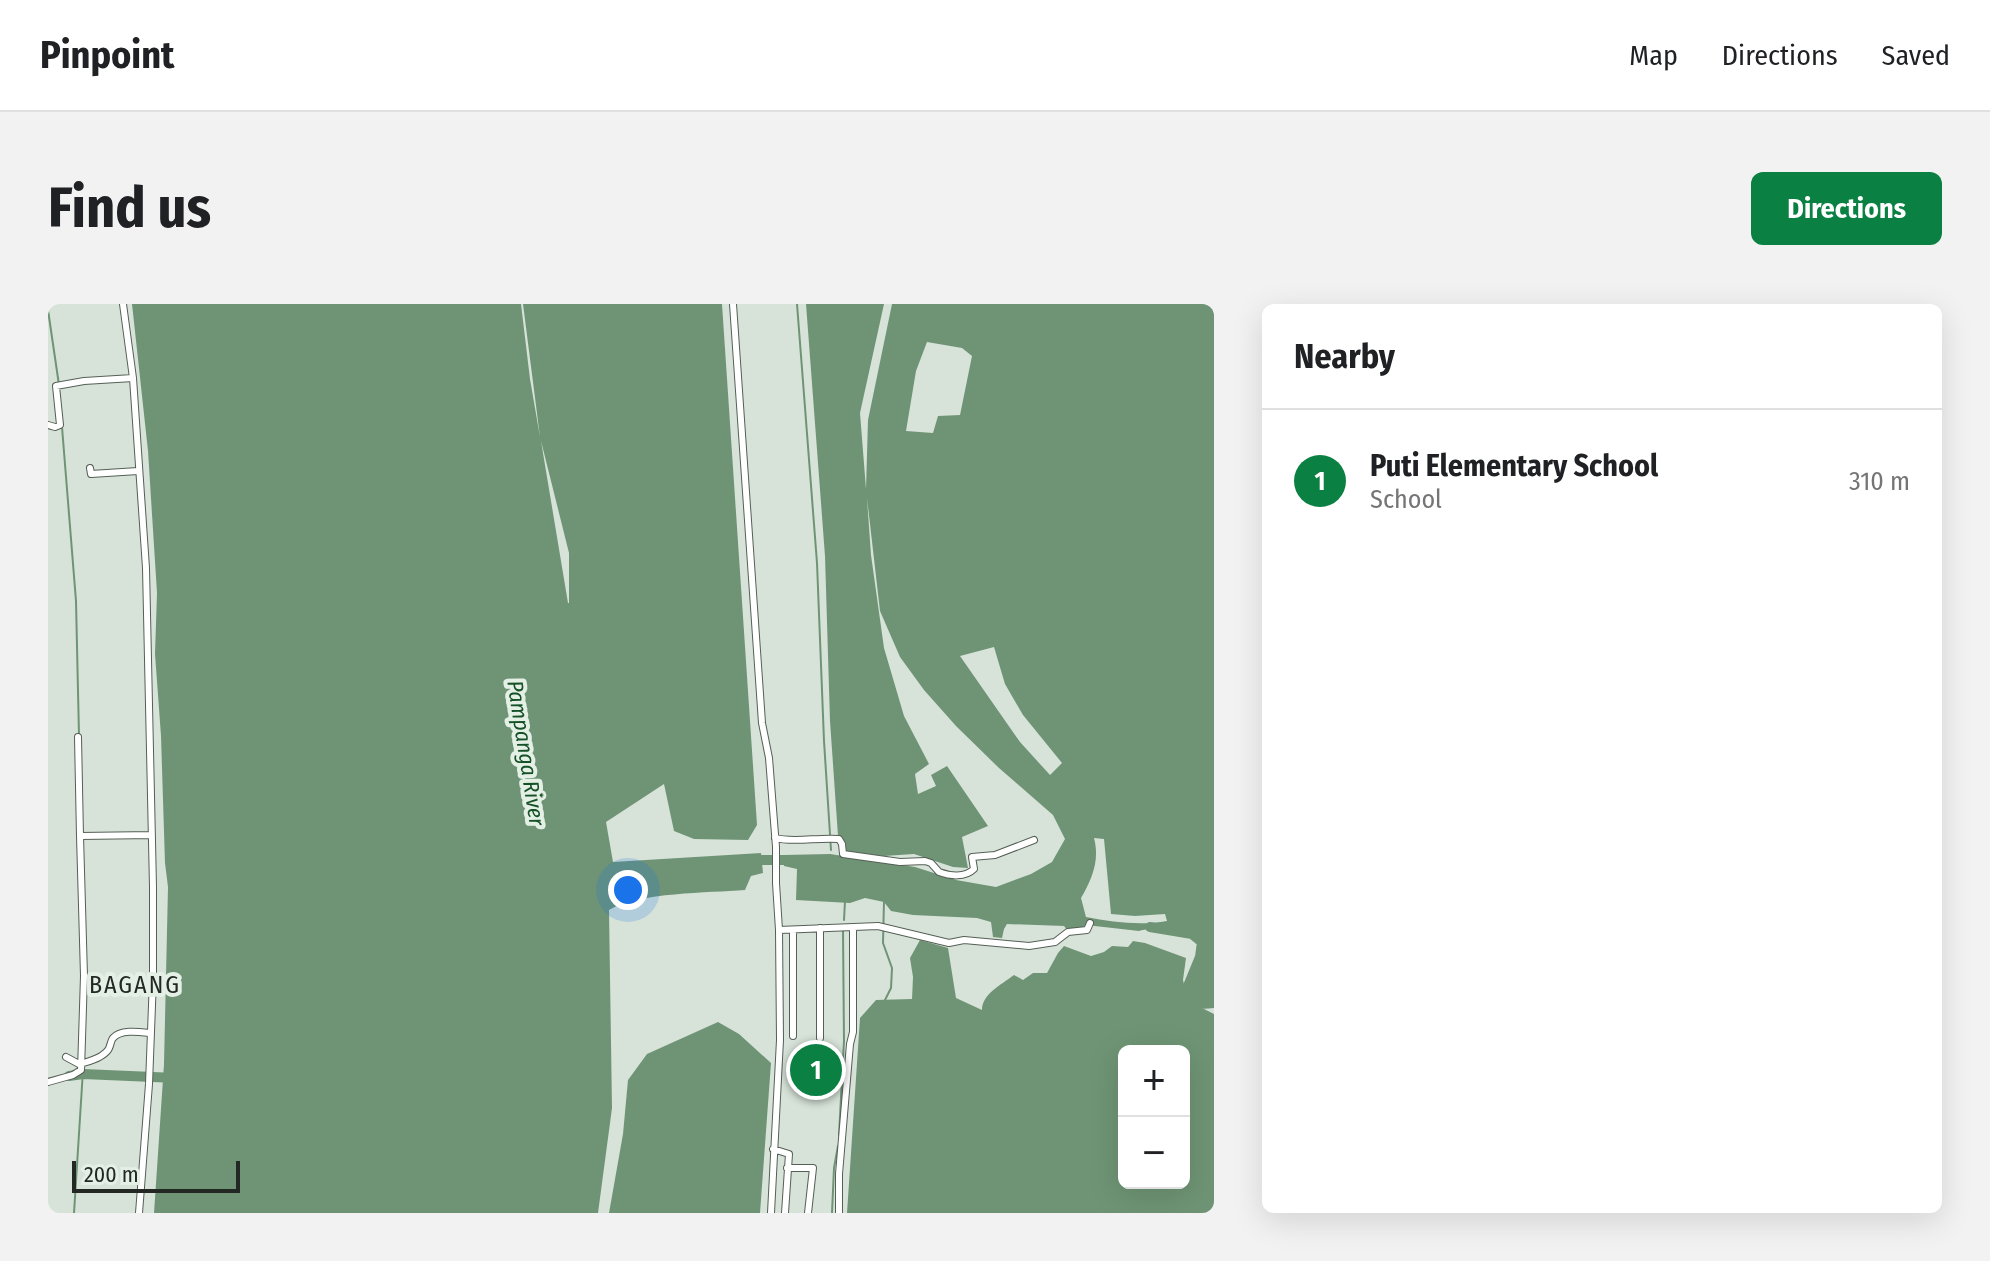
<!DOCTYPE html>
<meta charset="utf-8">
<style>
body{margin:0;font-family:"Fira Sans Condensed",sans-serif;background:#f2f2f2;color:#202124}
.controls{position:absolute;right:24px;bottom:24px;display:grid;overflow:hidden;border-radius:12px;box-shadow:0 8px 32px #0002}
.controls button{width:72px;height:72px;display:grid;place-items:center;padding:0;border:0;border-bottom:2px solid #e0e0e0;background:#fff;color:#202124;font:40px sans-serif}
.scale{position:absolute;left:24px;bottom:20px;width:168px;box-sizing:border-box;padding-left:8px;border:4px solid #232824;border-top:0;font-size:22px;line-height:28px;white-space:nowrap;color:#232824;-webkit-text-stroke:6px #e4f0e6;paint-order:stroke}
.you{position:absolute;left:580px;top:586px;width:28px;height:28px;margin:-20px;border:6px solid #fff;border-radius:50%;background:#1a73e8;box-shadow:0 0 0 12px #1a73e833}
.badge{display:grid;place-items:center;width:52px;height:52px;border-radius:50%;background:#0b8043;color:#fff;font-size:26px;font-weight:700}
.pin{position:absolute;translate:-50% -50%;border:4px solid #fff;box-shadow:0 2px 8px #0006}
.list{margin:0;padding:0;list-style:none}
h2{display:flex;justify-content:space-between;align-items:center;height:104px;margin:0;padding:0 32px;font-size:34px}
h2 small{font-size:26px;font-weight:400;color:#757577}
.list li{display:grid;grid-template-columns:52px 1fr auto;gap:24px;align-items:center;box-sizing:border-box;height:144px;padding:0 32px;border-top:2px solid #e0e0e0}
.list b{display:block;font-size:30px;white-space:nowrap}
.list p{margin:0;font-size:26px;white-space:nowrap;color:#757577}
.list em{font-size:26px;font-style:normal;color:#757577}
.map{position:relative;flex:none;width:1166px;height:909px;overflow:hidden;border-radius:12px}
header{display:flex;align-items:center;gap:48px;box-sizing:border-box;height:112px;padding:0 40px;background:#fff;border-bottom:2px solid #e0e0e0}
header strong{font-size:38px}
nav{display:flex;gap:44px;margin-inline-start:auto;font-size:28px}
.intro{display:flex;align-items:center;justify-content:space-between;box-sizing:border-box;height:192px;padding:0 48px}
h1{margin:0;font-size:56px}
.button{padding:20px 36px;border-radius:12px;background:#0b8043;color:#fff;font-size:28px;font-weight:700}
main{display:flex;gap:48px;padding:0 48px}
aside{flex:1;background:#fff;border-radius:12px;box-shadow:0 8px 32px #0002}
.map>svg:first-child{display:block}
.water{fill:#6f9475;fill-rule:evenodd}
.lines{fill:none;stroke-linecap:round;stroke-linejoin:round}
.stream{stroke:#6f9475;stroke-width:2}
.river{stroke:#6f9475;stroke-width:10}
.minor-casing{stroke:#555f56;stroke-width:8}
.minor{stroke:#fff;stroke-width:6}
.labels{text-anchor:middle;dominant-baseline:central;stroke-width:8;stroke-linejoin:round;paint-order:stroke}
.water-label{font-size:22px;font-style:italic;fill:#155026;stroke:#e4f0e6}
.quarter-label{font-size:24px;letter-spacing:2px;fill:#232824;stroke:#e4f0e6}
</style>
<header>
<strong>Pinpoint</strong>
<nav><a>Map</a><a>Directions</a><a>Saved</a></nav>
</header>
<div class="intro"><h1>Find us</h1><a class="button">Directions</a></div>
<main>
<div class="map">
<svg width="1166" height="909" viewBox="0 0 1166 909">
<rect width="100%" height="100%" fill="#d7e3d9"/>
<path class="water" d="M84,0H473L482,75L492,133L475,0H674L709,521L700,536L646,535L626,527L616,480L558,518L565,558L713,549L715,569L703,572L697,586C660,589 592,588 561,606L564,804L550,909H106L116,760L120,583L117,559L113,432L107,350L109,289L100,147ZM493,137L521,249V299H520Z
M758,0H836L812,109L818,185L820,116L844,0H1166V702L1147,698L1139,685L1152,657L1157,638C1154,635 1152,630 1147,628C1136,622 1103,623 1091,627L1038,621L1028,627H1020L1016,622L959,620L956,625L954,634L945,633L943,618L929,614L865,611L843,607L836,598L817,594L802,599L748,596L749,565L736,562V551L782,550L867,563L908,576L948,583L983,570L1004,558L1017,535L1005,511L951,464L908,422L876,386L852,353L832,307L819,194L823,251L836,344L856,412L881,460L867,470L870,490L888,482L883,471L899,462L940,522L914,533L920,564L905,563L866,550L836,552L798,547L797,538L790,532L782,417L777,252ZM879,38L914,44L924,52L912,111L890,112L885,129L858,127L868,67ZM946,343L957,380L975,411L1014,459L1002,471L972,438L912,352ZM1046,534L1056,535L1063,610L1087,612L1117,610L1119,617C1092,622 1065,618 1038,613L1033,594C1044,575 1052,556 1046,534Z
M872,636L900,644L908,694L934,706C934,690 953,681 966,671L975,676L985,669H999L1010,649L1016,642L1043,652L1056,648L1064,642L1080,643L1085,637L1097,639L1138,654L1135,676L1140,697L1166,710V909H799L812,714L828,696L864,695L865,673L862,654ZM1076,747H1136V879H1076Z
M670,718L691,730L723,759L712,909H561L575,830L580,776L599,750Z"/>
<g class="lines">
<path class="stream" d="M749,0L769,259L776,437L783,546
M0,6L11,81
M14,123L28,297L31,432
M836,597L835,639L844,664L843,684L837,696
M796,616L797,597
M791,831L796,737L795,626
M26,909L35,766
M784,909L786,864L790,842"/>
<path class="river" d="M703,559L709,556H746
M1102,623L1144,630L1154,638L1152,653L1138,687C1144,701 1153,701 1166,699
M21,772L35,770L128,774"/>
<defs>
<path id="minor" d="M75,0L85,74L98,264L105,583V675L101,780L91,909
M685,0L714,419L721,454L728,543V579L731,626L732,736L723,909
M0,121L7,123L12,121L8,82L36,77L85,74
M42,164L43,170L90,167
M30,433L32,532
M727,534C745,539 771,533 791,535L794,540L795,550L852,558L877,557L883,559L891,568C902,572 917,574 926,565L924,553L947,551L986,536
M772,624V734
M731,626L830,622L901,639L916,636L981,642L1007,638L1020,628L1039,626L1042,619
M745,732V627
M18,753L31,760C40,758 54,754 60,746C62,744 63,736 65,734C73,725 92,728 102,729
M0,778L25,771L33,766L36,672L32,532L104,531
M725,845L741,850L737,909
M739,864H765L760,909
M791,909V870L802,740L805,728V624"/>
</defs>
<use href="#minor" class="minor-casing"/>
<use href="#minor" class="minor"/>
</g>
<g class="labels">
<g class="water-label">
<text transform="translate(478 449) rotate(81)">Pampanga River</text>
</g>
<g class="quarter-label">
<text x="87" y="681">BAGANG</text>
</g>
</g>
</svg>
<div class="controls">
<button>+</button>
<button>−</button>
</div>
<div class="scale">200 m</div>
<div class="you"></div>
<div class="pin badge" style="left:768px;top:766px">1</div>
</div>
<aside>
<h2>Nearby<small></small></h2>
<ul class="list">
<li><span class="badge">1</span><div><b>Puti Elementary School</b><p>School</p></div><em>310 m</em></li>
</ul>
</aside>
</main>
